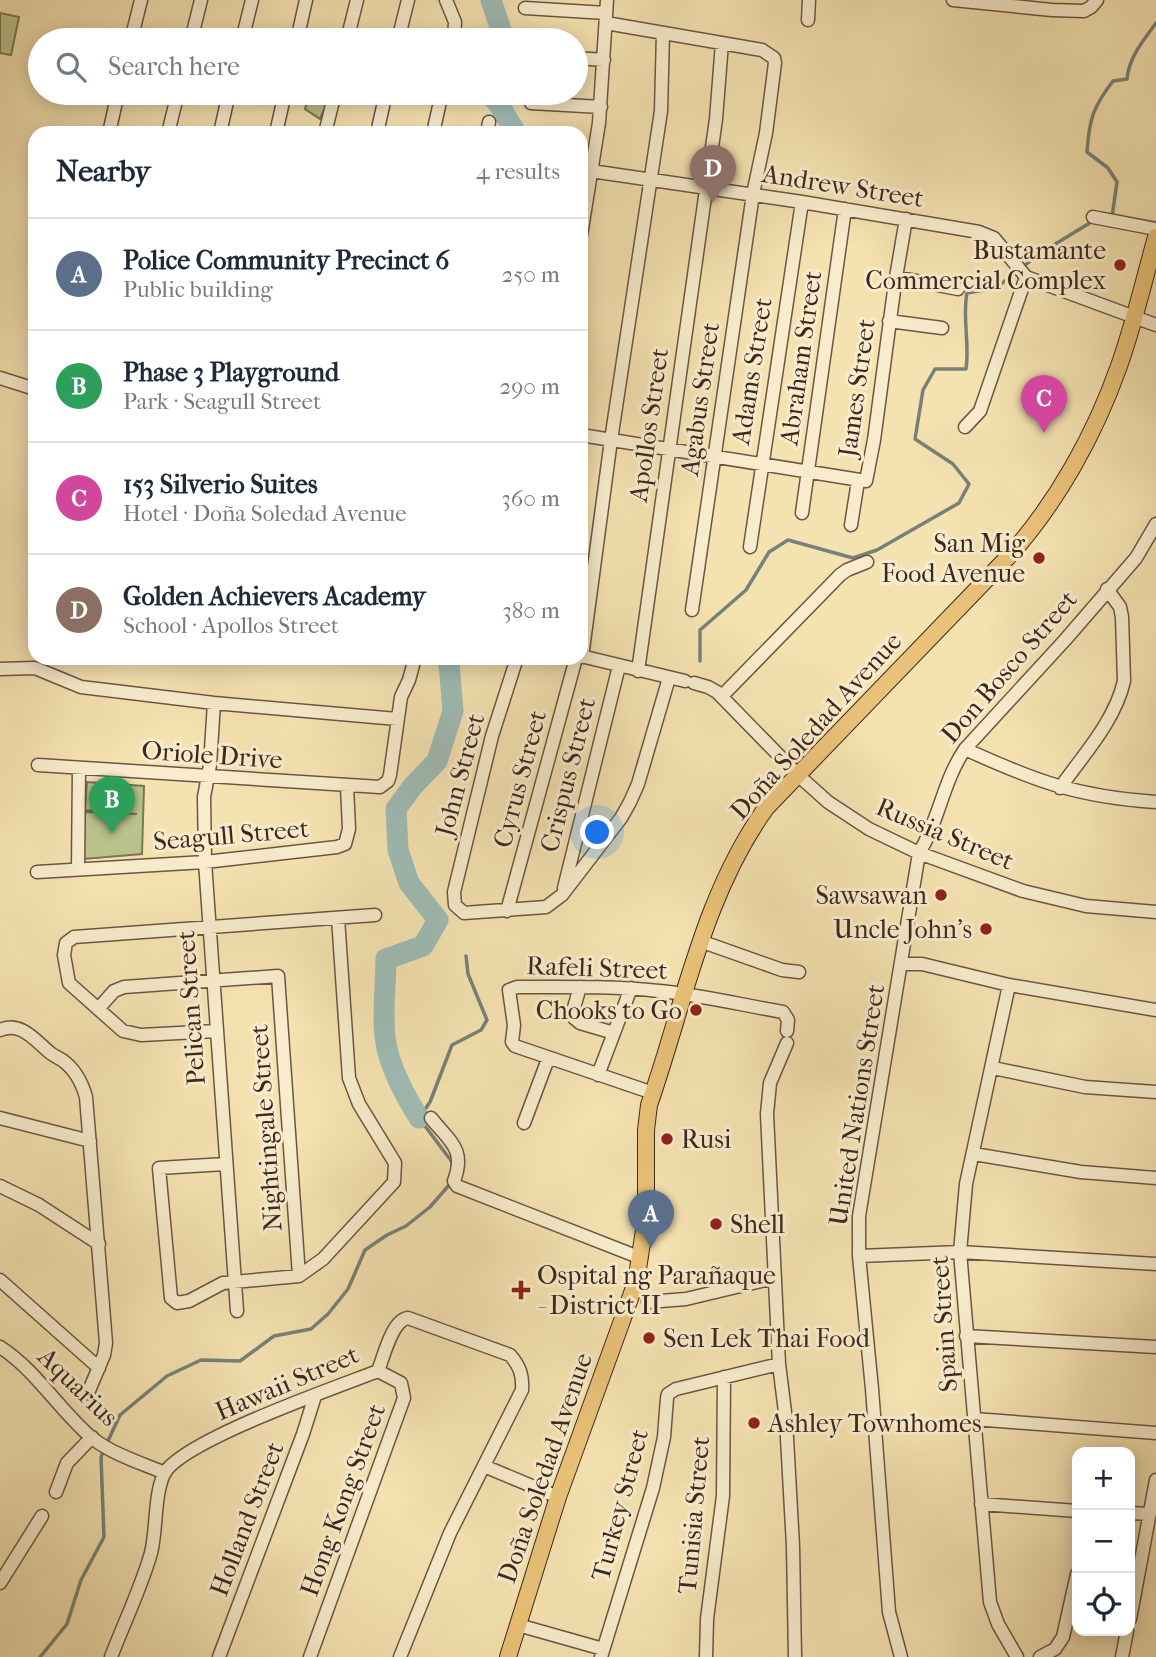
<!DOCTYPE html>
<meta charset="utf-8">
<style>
body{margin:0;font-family:"IM FELL French Canon",serif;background:#f2f2f3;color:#1f2937}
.controls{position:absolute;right:21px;bottom:21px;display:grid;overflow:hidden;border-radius:14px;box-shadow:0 4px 18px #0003}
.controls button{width:63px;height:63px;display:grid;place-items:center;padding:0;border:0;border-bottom:2px solid #e0e1e3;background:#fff;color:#1f2937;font:35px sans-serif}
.you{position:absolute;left:598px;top:833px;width:24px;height:24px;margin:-18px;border:5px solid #fff;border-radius:50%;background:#1a73e8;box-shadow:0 0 0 10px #1a73e833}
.badge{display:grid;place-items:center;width:46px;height:46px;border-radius:50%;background:#8f2418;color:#fff;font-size:23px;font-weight:700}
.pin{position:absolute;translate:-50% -58px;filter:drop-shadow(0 2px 4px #0008)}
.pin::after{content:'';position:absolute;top:37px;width:24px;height:21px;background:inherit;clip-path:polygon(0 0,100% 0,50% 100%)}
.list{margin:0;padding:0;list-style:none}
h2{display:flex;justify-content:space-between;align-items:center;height:91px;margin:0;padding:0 28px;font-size:30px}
h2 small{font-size:23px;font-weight:400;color:#747a83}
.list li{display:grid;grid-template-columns:46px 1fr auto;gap:21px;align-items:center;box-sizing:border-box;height:112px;padding:0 28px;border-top:2px solid #e0e1e3}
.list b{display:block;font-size:26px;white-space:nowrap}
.list p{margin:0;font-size:23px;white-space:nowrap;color:#747a83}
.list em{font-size:23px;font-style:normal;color:#747a83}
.icon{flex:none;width:38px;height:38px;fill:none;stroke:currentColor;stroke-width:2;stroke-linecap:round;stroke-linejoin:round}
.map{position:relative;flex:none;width:1156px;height:1657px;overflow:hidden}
.search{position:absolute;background:#fff;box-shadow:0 4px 18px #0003;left:28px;top:28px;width:560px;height:77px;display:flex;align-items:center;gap:18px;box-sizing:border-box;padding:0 24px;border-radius:38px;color:#747a83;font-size:26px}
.panel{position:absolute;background:#fff;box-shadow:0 4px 18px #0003;left:28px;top:126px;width:560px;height:539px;border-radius:21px}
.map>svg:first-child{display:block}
.green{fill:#bbc38c;stroke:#7c7656;stroke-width:2}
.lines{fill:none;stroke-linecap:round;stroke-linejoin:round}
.stream{stroke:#788179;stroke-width:3.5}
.river{stroke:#9fbcb5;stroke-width:21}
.minor-casing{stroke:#6b5644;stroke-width:15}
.major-casing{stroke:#3d281f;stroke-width:18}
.minor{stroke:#f8eccc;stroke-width:12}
.major{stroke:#eac178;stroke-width:16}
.poi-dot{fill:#8f2418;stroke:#f8eccc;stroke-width:2.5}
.labels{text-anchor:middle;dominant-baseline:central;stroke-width:6;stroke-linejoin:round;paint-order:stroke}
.street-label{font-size:26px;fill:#3d281f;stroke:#f8eccc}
.poi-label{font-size:26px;fill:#3d281f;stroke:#f8eccc;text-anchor:end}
</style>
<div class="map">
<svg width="1156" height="1657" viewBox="0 0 1156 1657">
<rect width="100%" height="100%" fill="#f5e2b1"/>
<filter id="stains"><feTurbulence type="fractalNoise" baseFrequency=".00286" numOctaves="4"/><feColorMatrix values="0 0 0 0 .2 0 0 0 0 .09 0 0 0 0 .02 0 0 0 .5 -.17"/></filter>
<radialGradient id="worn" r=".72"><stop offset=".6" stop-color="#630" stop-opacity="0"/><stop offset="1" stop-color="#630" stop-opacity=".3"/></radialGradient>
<path class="green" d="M0,13L19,17L11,55L0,53Z
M308,97L324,98L327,103L320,119L305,109Z
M87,782L144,786L142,854L84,859V812L137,814L85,810Z"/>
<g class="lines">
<path class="stream" d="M1112,217L1117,182L1108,168L1087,152C1089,120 1093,107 1113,81L1127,79C1129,57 1143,41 1156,23
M700,661V630L746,590L769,552L788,540L853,558L877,550L959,503L969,484L953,464L915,439L923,390L935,369H966C970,343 962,319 967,293L996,288L1039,254L1093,221
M452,1166V1162L419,1118L430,1102L452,1045L481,1030L487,1020L468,974L466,956
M107,1443L120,1415L167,1376L201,1360L240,1361L274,1336L311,1329L328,1314L348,1289L365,1250L387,1235L406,1226L430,1207L450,1184
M40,1657L67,1624L81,1580L104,1537L101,1457L104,1450"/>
<path class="river" d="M491,0L503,36L500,40
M488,93L498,103L516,133
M419,1118C404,1094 388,1065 385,1037C382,1012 386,984 386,959L423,946L438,920L409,883L398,850L396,809L413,786L437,761L453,711L449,664L451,658"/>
<defs>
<path id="minor" d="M446,0L455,22L454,40
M953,0L1052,10L1084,11L1091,7L1097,0
M525,8L606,13
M808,20L809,0
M606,23L762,50L774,58L775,63L766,133L753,194L692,610
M131,40L141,0
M191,40L201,0
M242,40L252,0
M297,40L306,0
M347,40L357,0
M398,40L408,0
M576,58L604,60
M531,103L601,107
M109,133L118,93
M168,133L178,93
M220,133L229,93
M276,133L285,93
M325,133L335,93
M377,133L386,93
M433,133L442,93
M487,133L489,122
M591,171L802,202L979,232L994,238L1026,277
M1093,217L1156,229
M581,235L599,123L607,0
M896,277L958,289
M889,321L942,328
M0,378L35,389
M965,427L980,411L1026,277L1156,325
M581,435L866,481L874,440L895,283L906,219
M802,513L845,209
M851,525L858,481
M750,547L802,202
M581,656L685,681
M582,657L611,440L661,111L663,33
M517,658L492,736L454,892L455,905L464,913L546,907L562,895L621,818L630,802L638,784L669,678
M0,669L35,668L81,687L214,703L397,719
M638,671L716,119L722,43
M694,683L708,687L717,692L799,776L828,802L869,829L919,853L1023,891L1086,906L1156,912
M722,696L840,575L847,570L867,562
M214,703L210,765L204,797L205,862L237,1311
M965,749C1035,781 1078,797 1156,802
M38,765L380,787L388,781L390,775L401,697L409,680L415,658
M1060,788C1083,755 1115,721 1124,681L1122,617L1120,607L1107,589
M78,869L79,768
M37,872L205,862L337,847L345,844L349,829L347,786
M564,888L619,666
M507,911L576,658
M700,941L782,970L799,972
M902,964H922L1009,985L1156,1010
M1009,985L966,1184L960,1252L990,1602L998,1624L1017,1657
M580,987L573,1011L574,1018L580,1023L614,1033
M98,1009L114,991L124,987L278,976L299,1276
M0,1030C20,1021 34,1039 48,1051C52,1055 57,1057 62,1060C75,1069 82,1083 86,1097L106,1343L104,1355L88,1393
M216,1031L141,1035L123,1031L69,983L64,955L66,943L74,937L375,915
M787,1043L770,1083L767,1114L779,1364L786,1420L793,1546L795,1657
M993,1068L1085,1087L1156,1092
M598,1075L631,988
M653,1093L515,1046L512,1042L514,1025L509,990L517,987C565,987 612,986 659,991C701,995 742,1005 783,1012L788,1020L787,1031
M0,1118L90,1141
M431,1118C450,1142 466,1149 454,1181L457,1186L641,1258
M524,1123L548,1059
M974,1154L1081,1172L1156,1178
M225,1164L159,1168L171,1298L177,1303L189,1301L223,1283L299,1276L323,1259L394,1182L395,1163L359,1104L349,1078L338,918
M0,1186L39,1205L99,1244
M859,1256L960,1252L1156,1264
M0,1280L99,1368
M648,1302L686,1299L774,1278
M966,1336L1156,1347
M0,1347C36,1370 59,1410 92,1438C112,1454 141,1463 165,1473
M974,1419L1156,1433
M484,1466L558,1497
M56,1492L67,1463L92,1437
M981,1504L1077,1511
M1130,1513L1150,1514
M0,1583L42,1516
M1130,1619L1156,1480
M518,1625L603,1649
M111,1657C124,1623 141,1588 151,1553C157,1529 154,1495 164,1474C181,1441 337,1387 378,1371C384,1356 392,1320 408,1318L510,1355C520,1366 523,1376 522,1390L450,1533L400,1657
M219,1657L303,1434L315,1396
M310,1657L404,1398L401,1383L378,1371
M601,1657L653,1488L664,1437L667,1398L668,1394L676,1389L779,1364
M706,1657L707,1619L723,1496L724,1377
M901,1657L889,1612L872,1389L859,1256V1216L919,853C940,819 942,783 965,749L1065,640L1136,558L1156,524
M1040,1657L1055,1649L1063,1637L1077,1574
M1122,1657L1127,1631"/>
<path id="major" d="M508,1657L558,1497L636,1282L646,1217V1130L649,1105C684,1005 703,896 766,808L1008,557C1057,503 1095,434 1119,366C1134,324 1144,280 1156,237"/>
</defs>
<use href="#minor" class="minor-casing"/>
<use href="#major" class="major-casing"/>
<use href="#minor" class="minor"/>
<use href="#major" class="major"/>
</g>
<g class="poi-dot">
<circle cx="1120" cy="265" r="7"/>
<circle cx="1039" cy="558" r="7"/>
<circle cx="941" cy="895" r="7"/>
<circle cx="986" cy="929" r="7"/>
<circle cx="696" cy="1010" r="7"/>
<circle cx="667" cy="1139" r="7"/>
<circle cx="716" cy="1224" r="7"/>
<path d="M517.5 1279.5h7v7h7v7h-7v7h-7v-7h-7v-7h7z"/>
<circle cx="649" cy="1338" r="7"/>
<circle cx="754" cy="1423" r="7"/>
</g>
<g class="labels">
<g class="street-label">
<text transform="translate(843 186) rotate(9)">Andrew Street</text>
<text transform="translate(801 358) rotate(-82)">Abraham Street</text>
<text transform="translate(752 371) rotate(-81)">Adams Street</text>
<text transform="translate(857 388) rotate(-82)">James Street</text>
<text transform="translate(700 399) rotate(-82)">Agabus Street</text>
<text transform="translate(649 425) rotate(-82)">Apollos Street</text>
<text transform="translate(1009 667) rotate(-49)">Don Bosco Street</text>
<text transform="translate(816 726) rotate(-48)">Doña Soledad Avenue</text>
<text transform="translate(212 755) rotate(4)">Oriole Drive</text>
<text transform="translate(460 775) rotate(-75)">John Street</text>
<text transform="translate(568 775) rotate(-76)">Crispus Street</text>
<text transform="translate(520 779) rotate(-75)">Cyrus Street</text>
<text transform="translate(945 834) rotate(23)">Russia Street</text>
<text transform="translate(231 835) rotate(-5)">Seagull Street</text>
<text transform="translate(597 968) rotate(2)">Rafeli Street</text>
<text transform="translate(191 1008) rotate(-94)">Pelican Street</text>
<text transform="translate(857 1105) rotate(-81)">United Nations Street</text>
<text transform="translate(266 1128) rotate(-94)">Nightingale Street</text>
<text transform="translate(944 1324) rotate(-94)">Spain Street</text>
<text transform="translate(287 1383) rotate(-23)">Hawaii Street</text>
<text transform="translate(78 1387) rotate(44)">Aquarius</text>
<text transform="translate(545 1468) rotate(-71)">Doña Soledad Avenue</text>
<text transform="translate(343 1500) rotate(-70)">Hong Kong Street</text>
<text transform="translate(620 1505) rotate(-75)">Turkey Street</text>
<text transform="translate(694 1515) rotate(-85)">Tunisia Street</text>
<text transform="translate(247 1519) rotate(-69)">Holland Street</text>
</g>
<g class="poi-label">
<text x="1106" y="250">Bustamante<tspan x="1106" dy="30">Commercial Complex</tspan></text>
<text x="1025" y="543">San Mig<tspan x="1025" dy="30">Food Avenue</tspan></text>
<text x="927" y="895">Sawsawan</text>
<text x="972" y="929">Uncle John's</text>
<text x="682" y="1010">Chooks to Go</text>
<text x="681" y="1139" text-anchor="start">Rusi</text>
<text x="730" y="1224" text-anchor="start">Shell</text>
<text x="537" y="1275" text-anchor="start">Ospital ng Parañaque<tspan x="537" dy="30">- District II</tspan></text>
<text x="663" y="1338" text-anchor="start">Sen Lek Thai Food</text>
<text x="768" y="1423" text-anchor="start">Ashley Townhomes</text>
</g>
</g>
<rect width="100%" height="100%" filter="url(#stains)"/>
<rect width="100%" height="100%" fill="url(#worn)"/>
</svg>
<div class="controls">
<button>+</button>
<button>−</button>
<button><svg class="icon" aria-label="locate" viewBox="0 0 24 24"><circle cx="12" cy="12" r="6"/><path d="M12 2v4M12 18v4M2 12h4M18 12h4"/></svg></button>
</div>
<div class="you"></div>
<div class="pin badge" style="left:651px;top:1248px;background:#5c6f8a">A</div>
<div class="pin badge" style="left:112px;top:834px;background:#2e9e5b">B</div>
<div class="pin badge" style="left:1044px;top:433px;background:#d1479c">C</div>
<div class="pin badge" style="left:713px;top:203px;background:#8d6e63">D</div>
<div class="search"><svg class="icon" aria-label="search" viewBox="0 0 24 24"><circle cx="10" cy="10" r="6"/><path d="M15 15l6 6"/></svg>Search here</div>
<section class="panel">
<h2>Nearby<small>4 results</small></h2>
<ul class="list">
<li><span class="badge" style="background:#5c6f8a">A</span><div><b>Police Community Precinct 6</b><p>Public building</p></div><em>250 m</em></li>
<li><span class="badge" style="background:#2e9e5b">B</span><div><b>Phase 3 Playground</b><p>Park · Seagull Street</p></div><em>290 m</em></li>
<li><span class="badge" style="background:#d1479c">C</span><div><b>153 Silverio Suites</b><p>Hotel · Doña Soledad Avenue</p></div><em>360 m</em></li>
<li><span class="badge" style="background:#8d6e63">D</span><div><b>Golden Achievers Academy</b><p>School · Apollos Street</p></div><em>380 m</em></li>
</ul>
</section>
</div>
